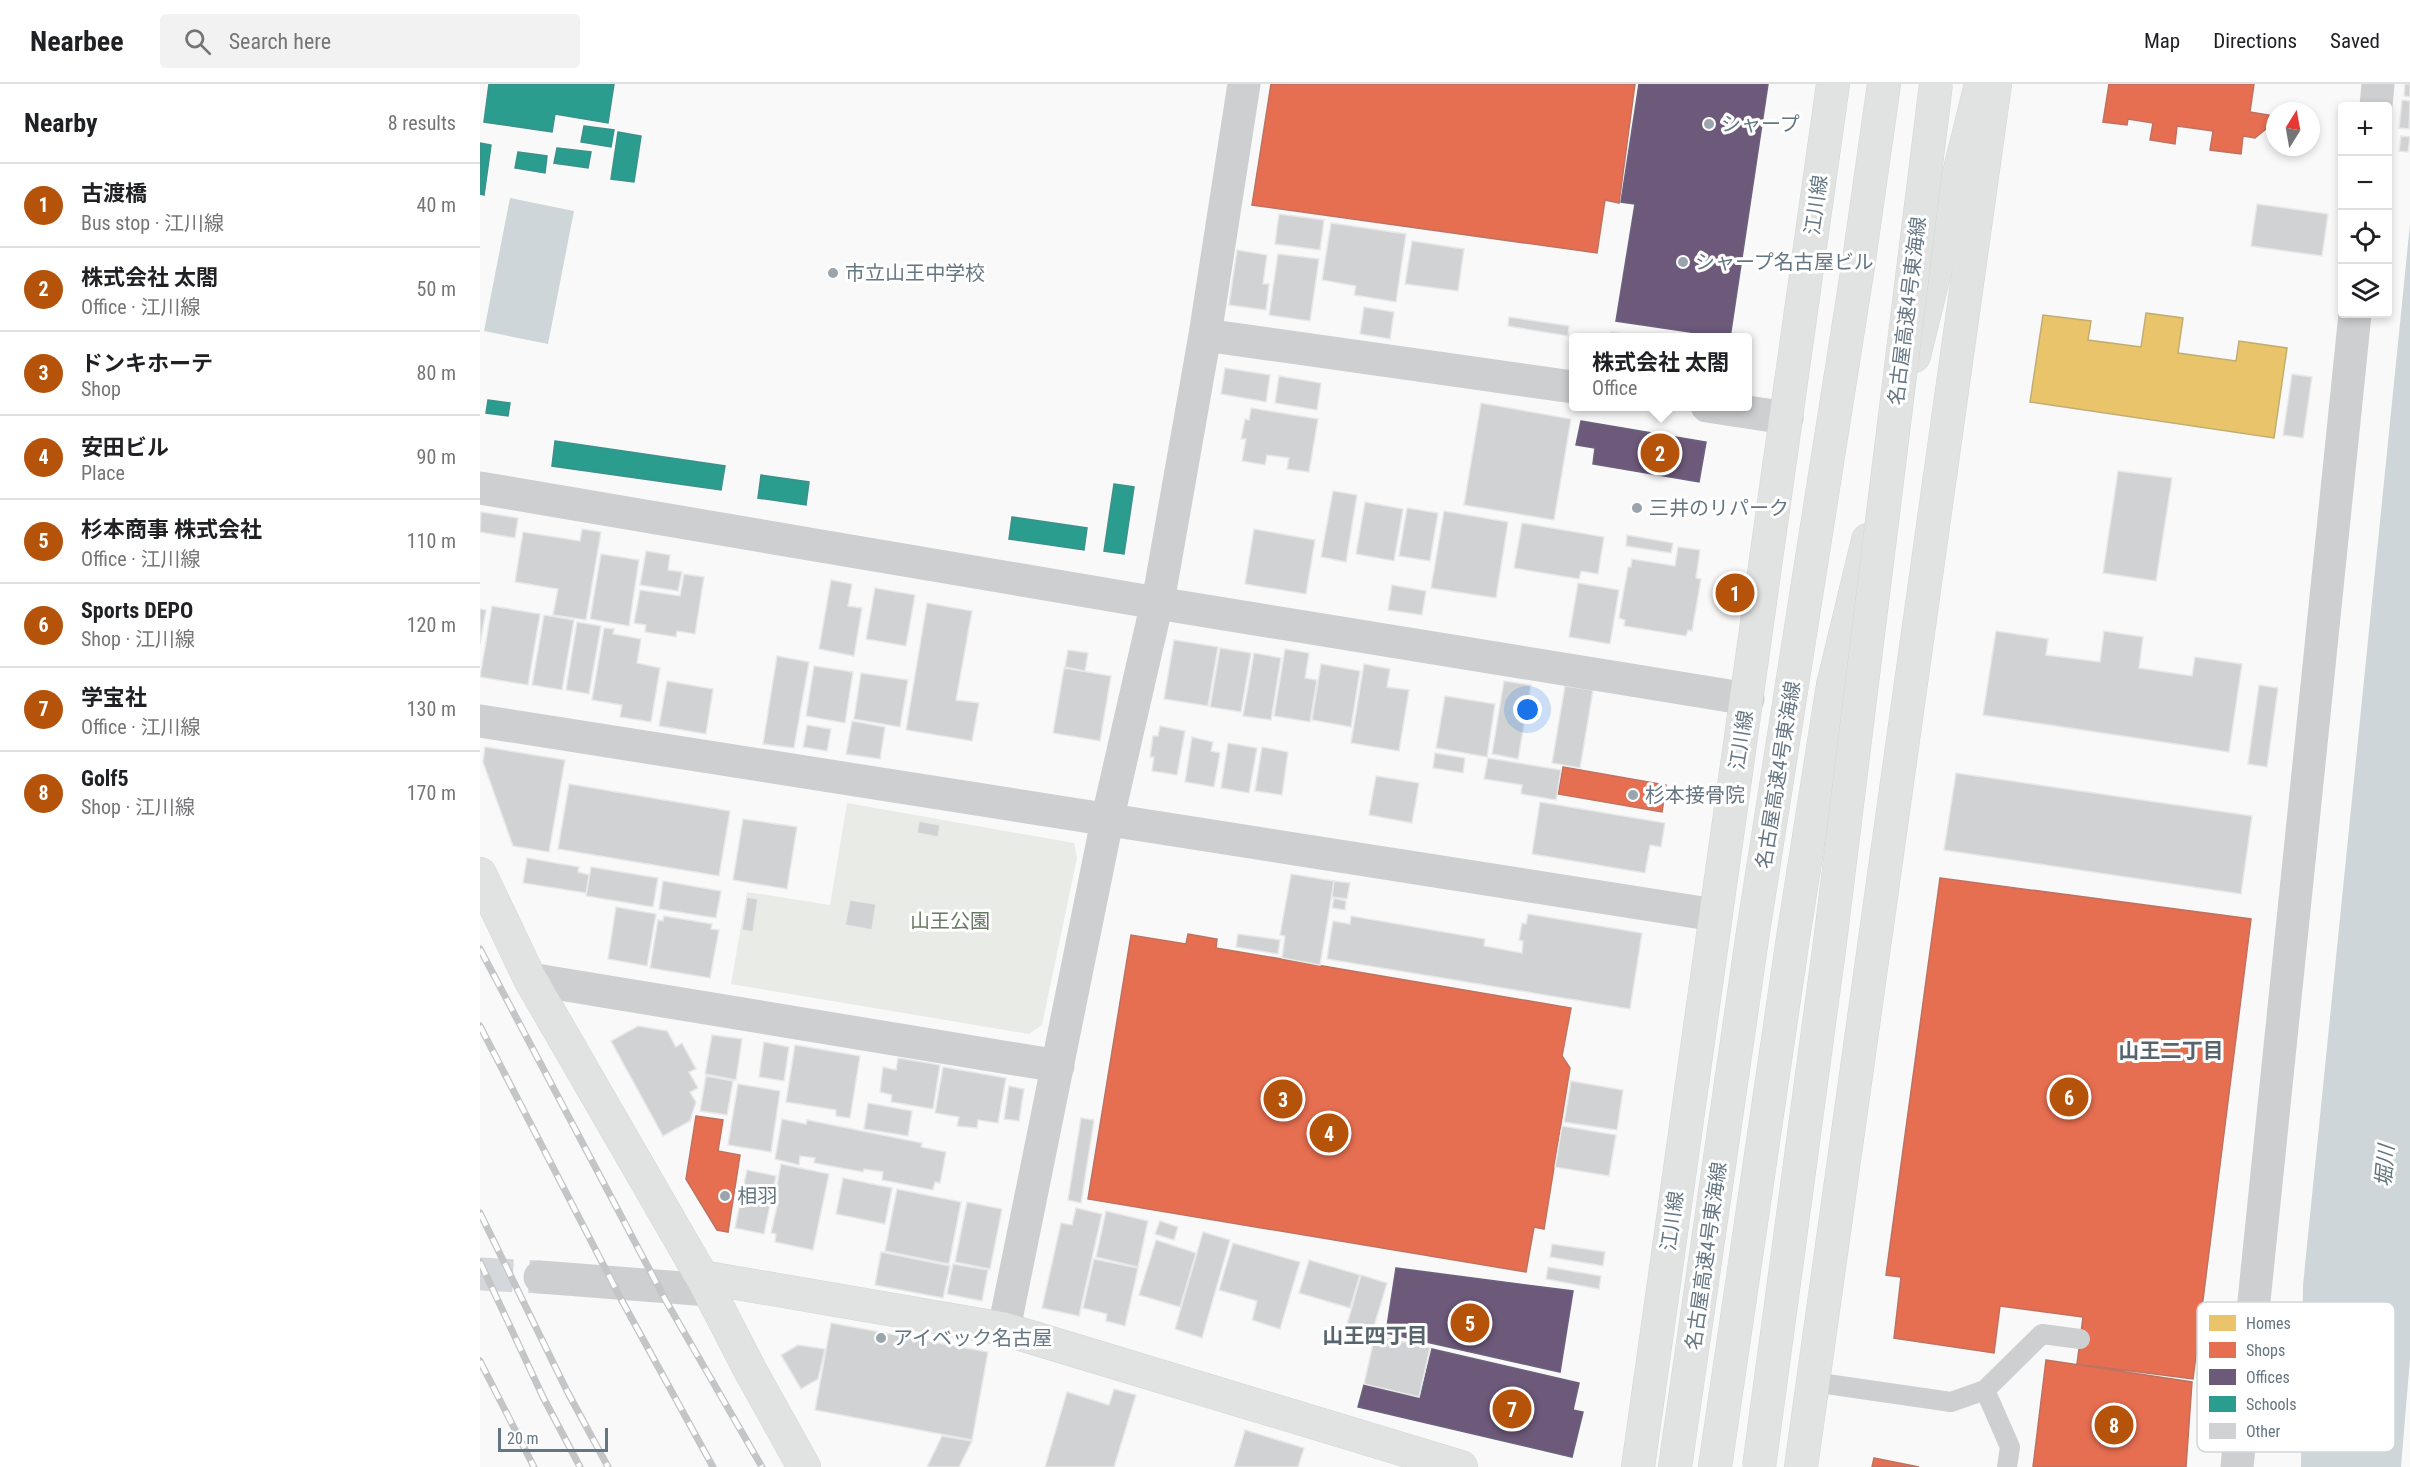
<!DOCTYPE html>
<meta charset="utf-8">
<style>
body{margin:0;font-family:"Roboto Condensed","Noto Sans JP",sans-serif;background:#f2f2f2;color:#202124}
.controls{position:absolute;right:18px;top:18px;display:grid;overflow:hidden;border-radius:6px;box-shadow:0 3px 9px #0003}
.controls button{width:54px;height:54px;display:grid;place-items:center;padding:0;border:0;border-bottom:2px solid #e0e0e0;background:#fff;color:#202124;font:30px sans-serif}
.compass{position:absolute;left:1786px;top:18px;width:54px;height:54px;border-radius:50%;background:#fff;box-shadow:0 3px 9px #0003;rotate:11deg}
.scale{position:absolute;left:18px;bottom:15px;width:110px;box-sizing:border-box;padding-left:6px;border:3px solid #657683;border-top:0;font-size:16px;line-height:21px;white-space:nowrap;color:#657683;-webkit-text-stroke:4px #fff;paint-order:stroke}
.you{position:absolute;left:1048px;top:626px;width:21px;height:21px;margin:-15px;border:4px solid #fff;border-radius:50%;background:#1a73e8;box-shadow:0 0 0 9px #1a73e833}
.badge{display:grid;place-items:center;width:39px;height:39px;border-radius:50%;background:#b45309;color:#fff;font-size:20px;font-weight:700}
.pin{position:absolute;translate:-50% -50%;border:3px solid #fff;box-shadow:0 2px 6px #0006}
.popup{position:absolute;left:1089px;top:249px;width:183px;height:78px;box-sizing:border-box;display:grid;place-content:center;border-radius:6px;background:#fff;filter:drop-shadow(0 2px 4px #0005);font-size:20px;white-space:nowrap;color:#757577}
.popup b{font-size:22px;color:#202124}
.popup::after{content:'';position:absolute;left:50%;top:100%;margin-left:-12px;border:12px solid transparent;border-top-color:#fff}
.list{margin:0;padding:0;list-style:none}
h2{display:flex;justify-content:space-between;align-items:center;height:78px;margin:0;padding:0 24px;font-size:26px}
h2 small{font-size:20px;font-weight:400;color:#757577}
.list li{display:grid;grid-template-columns:39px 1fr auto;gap:18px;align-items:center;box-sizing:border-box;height:84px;padding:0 24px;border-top:2px solid #e0e0e0}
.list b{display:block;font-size:22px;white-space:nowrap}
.list p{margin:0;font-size:20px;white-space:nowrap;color:#757577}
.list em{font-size:20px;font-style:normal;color:#757577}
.icon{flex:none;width:33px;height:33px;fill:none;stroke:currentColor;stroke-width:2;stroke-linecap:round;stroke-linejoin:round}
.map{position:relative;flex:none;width:1930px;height:1383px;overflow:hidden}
header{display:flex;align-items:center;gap:36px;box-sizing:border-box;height:84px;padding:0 30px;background:#fff;border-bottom:2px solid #e0e0e0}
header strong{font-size:28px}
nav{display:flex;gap:33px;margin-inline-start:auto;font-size:21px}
.search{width:420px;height:54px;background:#f2f2f2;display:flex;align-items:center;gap:15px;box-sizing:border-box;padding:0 21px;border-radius:6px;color:#757577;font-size:22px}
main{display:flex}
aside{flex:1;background:#fff}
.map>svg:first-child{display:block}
.green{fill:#e8ebe6}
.water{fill:#ced6d9}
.homes{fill:#e9c46a;stroke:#c1ad72;stroke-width:1.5}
.shops{fill:#e76f51;stroke:#c07160;stroke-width:1.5}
.offices{fill:#6d597a;stroke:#6b627d;stroke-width:1.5}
.schools{fill:#2a9d8f;stroke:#3c918b;stroke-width:1.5}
.building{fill:#d0d2d3;stroke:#e8e8e8;stroke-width:1.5}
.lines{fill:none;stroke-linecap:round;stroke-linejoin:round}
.street-tunnel{stroke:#d4d8dc;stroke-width:33;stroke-dasharray:33 16;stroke-linecap:butt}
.secondary-casing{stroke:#d5d6d7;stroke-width:34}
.primary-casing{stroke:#d5d6d7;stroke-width:34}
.highway-casing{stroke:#d5d6d6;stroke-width:34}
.lane{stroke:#cecfd0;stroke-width:20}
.street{stroke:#cecfd0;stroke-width:33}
.secondary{stroke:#e1e2e2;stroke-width:33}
.primary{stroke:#e1e2e2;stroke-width:33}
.highway{stroke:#e1e2e2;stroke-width:33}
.rail-casing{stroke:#c3c5c6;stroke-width:7}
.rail{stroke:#fff;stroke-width:4.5;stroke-dasharray:14;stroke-linecap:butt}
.highway-bridge-casing{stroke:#d5d6d6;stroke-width:34;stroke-linecap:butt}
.highway-bridge{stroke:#e1e2e2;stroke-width:33}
.poi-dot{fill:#99a4ac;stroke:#fff;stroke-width:2}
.labels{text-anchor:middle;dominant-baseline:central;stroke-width:6;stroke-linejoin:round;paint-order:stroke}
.poi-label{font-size:20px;fill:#657683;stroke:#fff;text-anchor:start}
.street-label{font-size:20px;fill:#657683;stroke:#fff}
.park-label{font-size:20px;fill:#687a64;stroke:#fff}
.neighbourhood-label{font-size:21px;font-weight:bold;fill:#57646e;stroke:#fff}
.water-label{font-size:21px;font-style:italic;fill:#60757c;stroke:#fff}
.key{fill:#fff;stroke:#d1d6da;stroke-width:1.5}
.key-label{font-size:16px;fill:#657683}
</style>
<header>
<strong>Nearbee</strong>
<div class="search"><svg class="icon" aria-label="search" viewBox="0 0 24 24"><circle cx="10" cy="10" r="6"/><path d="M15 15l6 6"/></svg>Search here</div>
<nav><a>Map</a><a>Directions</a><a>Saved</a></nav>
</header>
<main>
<aside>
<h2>Nearby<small>8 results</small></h2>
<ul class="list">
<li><span class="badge">1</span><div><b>古渡橋</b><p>Bus stop · 江川線</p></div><em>40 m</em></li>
<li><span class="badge">2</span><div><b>株式会社 太閤</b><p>Office · 江川線</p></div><em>50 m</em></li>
<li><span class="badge">3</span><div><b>ドンキホーテ</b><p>Shop</p></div><em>80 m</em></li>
<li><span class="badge">4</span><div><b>安田ビル</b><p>Place</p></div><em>90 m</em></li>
<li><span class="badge">5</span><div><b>杉本商事 株式会社</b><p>Office · 江川線</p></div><em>110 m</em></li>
<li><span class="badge">6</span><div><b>Sports DEPO</b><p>Shop · 江川線</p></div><em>120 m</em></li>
<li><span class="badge">7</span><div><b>学宝社</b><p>Office · 江川線</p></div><em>130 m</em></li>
<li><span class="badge">8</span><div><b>Golf5</b><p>Shop · 江川線</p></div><em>170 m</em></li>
</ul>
</aside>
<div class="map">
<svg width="1930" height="1383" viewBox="0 0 1930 1383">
<rect width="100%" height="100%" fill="#f9f9f9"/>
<path class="green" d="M367,719L594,759L597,774L562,941L549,950L251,900L267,808L350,821Z"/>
<path class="water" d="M30,114L94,127L68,260L4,247Z
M1930,140V1275L1921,1383H1821L1823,1201Z"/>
<path class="homes" d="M1666,229L1703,234L1698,269L1756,277L1759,257L1807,264L1794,354L1550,318L1563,231L1611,237L1608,256L1661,263Z"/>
<path class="shops" d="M791,0H1155L1139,119L1125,116L1117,169L772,121Z
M1629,0H1774L1770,28L1789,31L1787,44L1775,54L1763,52L1761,70L1730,66L1733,47L1697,42L1695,60L1670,56L1673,39L1648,35L1647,41L1623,38Z
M1083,683L1186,701L1182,728L1078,710Z
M1460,794L1771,835L1713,1295L1597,1280L1603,1233L1520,1222L1514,1269L1414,1254L1421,1193L1406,1191Z
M708,850L737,855L736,864L1091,924L1082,972L1090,984L1064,1145L1054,1143L1046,1188L608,1115L651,851L706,860Z
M216,1032L243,1036L238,1067L260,1071L248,1148L237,1146L206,1095Z
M1566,1276L1712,1298L1706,1383H1553Z
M1394,1374L1439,1383H1392Z"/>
<path class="offices" d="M1159,0H1288L1250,254L1136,237L1155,120L1141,118Z
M1101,337L1226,358L1219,398L1113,380L1115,364L1096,361Z
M916,1184L1093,1207L1080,1288L906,1249Z
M952,1265L1099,1299L1093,1326L1103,1328L1092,1373L878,1323L884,1301L940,1314Z"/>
<path class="schools" d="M9,0H134L128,39L75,30L72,48L4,38Z
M104,42L134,46L131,63L101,58Z
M138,48L161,52L154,98L131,95Z
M0,59L11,61L4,111L0,110Z
M77,64L111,68L108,84L74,79Z
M38,68L67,72L65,89L35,84Z
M8,316L30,319L28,332L6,329Z
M75,357L245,382L241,406L72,382Z
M281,391L329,398L326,421L278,414Z
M634,400L654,403L644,470L624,467Z
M532,433L607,444L604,466L529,455Z"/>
<path class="building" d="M1925,0H1930V13L1924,12Z
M1922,16L1930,17L1929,45L1919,44Z
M1921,52L1930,53L1928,68L1919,67Z
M1777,120L1848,130L1842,172L1771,162Z
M799,130L844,136L840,166L795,160Z
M851,139L926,150L916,218L874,211L876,202L842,196Z
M932,157L984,165L978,207L925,200Z
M757,166L787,171L783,200H789L786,226L749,221Z
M798,170L839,175L830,237L789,231Z
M884,223L914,228L910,255L880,250Z
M1029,233L1089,242L1088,252L1028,242Z
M1131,248L1167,254H1130Z
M745,284L790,291L786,318L741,310Z
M1812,290L1832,293L1823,354L1803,351Z
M799,292L841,299L837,326L795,319Z
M1001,319L1091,335L1074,436L984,421Z
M771,324L838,335L829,388L807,385L809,374L787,371L785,381L762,377L766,355H761L765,335L769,336Z
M1638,387L1692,394L1676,497L1623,489Z
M853,407L877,411L866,478L841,473Z
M885,418L923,425L914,477L876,470Z
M927,424L958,429L950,477L919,472Z
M964,427L1028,438L1016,514L951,504Z
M1,428L38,434L35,454L0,448Z
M1042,439L1124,453L1118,490L1101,487L1099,495L1034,484Z
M102,445L121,448L106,536L73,531L78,505L35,498L43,448L100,457Z
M774,445L835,456L826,510L765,500Z
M1147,451L1193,459L1191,469L1146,462Z
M1198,463L1220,466L1216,494L1221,495L1212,547L1208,546L1206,552L1144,542L1145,536L1139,534L1148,483H1151L1152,475L1195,482Z
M166,467L190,471L188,486L202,488L198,507L160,501Z
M121,470L159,476L149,542L110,535Z
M204,490L224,493L215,550L197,547L196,553L165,548L166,541L154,539L160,506L200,512Z
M351,496L372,500L368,522L382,524L374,572L339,565Z
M1098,499L1139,506L1130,560L1089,553Z
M912,501L946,507L942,531L908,526Z
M395,504L435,511L426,562L386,555Z
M447,519L492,527L476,616L499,619L492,657L426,646Z
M12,522L60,530L48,601L0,593Z
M0,525L6,526L0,560Z
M64,531L94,536L82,606L52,601Z
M97,538L121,542L109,610L86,606Z
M124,544L134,545L133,550L161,555L157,579L180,584L171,638L140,633L142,621L112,616Z
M1516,547L1568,555L1566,571L1620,578L1624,547L1663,553L1659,584L1712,592L1715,573L1762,580L1749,668L1503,631Z
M694,556L738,563L728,622L684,615Z
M740,564L771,569L761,628L730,623Z
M805,565L829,569L825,594L837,596L830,638L794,632Z
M588,566L608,569L605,587L585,583Z
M774,569L801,574L791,636L763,632Z
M297,572L329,578L314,664L283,660Z
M841,580L880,587L871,643L832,636Z
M884,580L910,585L907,603L929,606L919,667L871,659Z
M334,582L373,588L365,639L326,632Z
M584,584L631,592L620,657L573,649Z
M381,589L428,596L420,643L374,635Z
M187,597L233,605L226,650L179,642Z
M1024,597L1051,601L1038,675L1012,670Z
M1779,601L1798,604L1787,683L1768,680Z
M1085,602L1113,606L1100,684L1072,679Z
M965,612L1015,620L1007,673L956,664Z
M372,637L405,643L400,675L366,670Z
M327,641L351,645L347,667L323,663Z
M680,642L705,647L697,691L672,687L674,673H670L673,652H678Z
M712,653L733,658L731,667L740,669L734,703L705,698Z
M748,659L777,664L769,709L741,704Z
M5,663L85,676L69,768L33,762L3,678Z
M782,663L808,668L802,711L775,707Z
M955,669L985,674L983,689L953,684Z
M1008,674L1081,686L1076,716L1041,710L1042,701L1004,695Z
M1476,689L1772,732L1761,810L1464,766Z
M896,692L939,699L932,739L889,731Z
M89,700L250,727L239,792L78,765Z
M1060,718L1185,739L1181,763L1170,761L1165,789L1052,770Z
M263,735L317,743L307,805L253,796Z
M439,737L460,741L458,753L437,749Z
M47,774L99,783L98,788L109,791L106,809L43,799Z
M111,783L178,794L173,823L106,812Z
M811,790L854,797L840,881L802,874L805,852L800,851Z
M183,797L241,807L236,834L179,825Z
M854,797L870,799L867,815L852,813Z
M267,813L278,815L273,848L262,846Z
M854,814L866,817L865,826L852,824Z
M370,816L396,820L392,846L365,841Z
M136,823L176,830L167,882L128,875Z
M1048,830L1162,849L1150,925L847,875L853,837L870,840L871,832L1005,855L1004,862L1042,869L1043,857L1039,856L1042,839L1046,840Z
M184,832L232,840L231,845L239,846L230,894L170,884L178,836L183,837Z
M758,850L800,856L798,870L756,863Z
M158,942L187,947L196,963L202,959L216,985L209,988L218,1004L210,1008L216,1018L210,1037L183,1052L131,957Z
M232,951L262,955L256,996L225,990Z
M284,958L309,963L304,997L279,993Z
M315,961L380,972L370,1034L356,1032V1026L306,1018Z
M418,974L460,981L453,1025L411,1018L412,1011L400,1008L403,983L416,986Z
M463,983L526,994L518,1039L498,1036L497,1044L477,1042L479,1033L455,1029Z
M226,992L253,997L247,1031L220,1027Z
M1091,997L1143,1006L1137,1046L1084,1038Z
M258,1000L300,1007L291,1068L248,1061Z
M529,1002L544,1005L539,1037L524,1035Z
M388,1019L432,1027L428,1052L384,1045Z
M601,1034L614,1036L601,1119L588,1116Z
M302,1035L326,1040L327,1036L442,1059L441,1063L466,1068L460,1099L455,1098L453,1106L402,1096L403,1088L384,1085L383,1088L334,1079L335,1074L320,1072L319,1081L295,1075Z
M1082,1042L1136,1051L1129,1092L1075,1083Z
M301,1080L349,1090L333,1166L295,1158L296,1150L291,1149L298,1118L294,1117Z
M267,1086L296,1092L284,1150L255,1144Z
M363,1094L412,1104L405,1140L356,1130Z
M417,1105L481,1118L469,1180L405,1167Z
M487,1118L522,1125L510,1185L475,1178Z
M596,1124L622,1130L599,1232L562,1224L581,1139L592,1141Z
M626,1127L668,1137L658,1183L616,1173Z
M680,1137L698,1143L694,1156L675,1150Z
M723,1148L750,1156L722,1254L695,1245Z
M676,1156L716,1169L700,1223L659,1211Z
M753,1159L820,1178L800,1245L772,1236L777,1217L739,1206Z
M1072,1160L1125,1168L1123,1182L1070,1173Z
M401,1168L470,1182L463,1214L395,1201Z
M614,1175L658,1184L645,1242L626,1237L627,1230L603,1224Z
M829,1176L880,1191L870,1224L819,1209Z
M473,1180L508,1186L502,1217L467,1210Z
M1068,1183L1121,1192L1119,1205L1066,1195Z
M881,1191L907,1199L889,1259L864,1251Z
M351,1239L508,1268L492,1356L335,1326Z
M895,1251L950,1264L939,1313L884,1300Z
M318,1261L345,1265L338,1295L321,1305L301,1271Z
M634,1305L656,1311L634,1383H565L587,1308L629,1321Z
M765,1346L824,1364L818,1383H754Z
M462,1352L492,1357L479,1383H447Z"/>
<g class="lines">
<path class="street-tunnel" d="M0,1190L60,1193"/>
<defs>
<path id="secondary" d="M0,790L50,895L222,1193L270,1286L324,1383
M222,1193L524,1245L981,1383"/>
<path id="primary" d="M1158,1383L1353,0
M1321,1383L1515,0"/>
<path id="highway" d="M1434,272L1501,0
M1195,1383L1273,848L1379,176L1404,0
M1235,1383L1313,854L1353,601L1388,456"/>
</defs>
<use href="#secondary" class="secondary-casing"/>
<use href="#primary" class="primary-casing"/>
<use href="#highway" class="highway-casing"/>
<path class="lane" d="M1333,1298L1471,1318L1505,1306L1562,1250L1600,1255
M1505,1306L1530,1363L1527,1383"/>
<path class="street" d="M1896,22L1898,0
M725,251L1093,303
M1227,322L1307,334
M0,404L677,519L1268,615
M0,637L1235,831
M50,895L578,982
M60,1193L229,1206
M524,1245L627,737L681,501L725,251L764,0
M1757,1383L1875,230"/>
<use href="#secondary" class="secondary"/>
<use href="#primary" class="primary"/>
<use href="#highway" class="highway"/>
<defs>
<path id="rail" d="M0,865L186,1217L282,1383
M0,942L141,1215L233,1383
M0,1129L87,1307L128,1383
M0,1178L63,1313L100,1383
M0,1277L54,1383"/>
</defs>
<use href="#rail" class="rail-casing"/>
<use href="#rail" class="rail"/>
<defs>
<path id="highway-bridge" d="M1279,1383L1350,858L1456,0"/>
</defs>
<use href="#highway-bridge" class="highway-bridge-casing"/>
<use href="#highway-bridge" class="highway-bridge"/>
</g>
<g class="poi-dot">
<circle cx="1229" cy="40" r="6"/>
<circle cx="1203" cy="178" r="6"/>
<circle cx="353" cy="189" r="6"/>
<circle cx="1157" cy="424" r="6"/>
<circle cx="1153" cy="711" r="6"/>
<circle cx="245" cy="1112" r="6"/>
<circle cx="401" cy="1254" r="6"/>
</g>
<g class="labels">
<g class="poi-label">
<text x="1241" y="40">シャープ</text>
<text x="1215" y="178">シャープ名古屋ビル</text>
<text x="365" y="189">市立山王中学校</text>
<text x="1169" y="424">三井のリパーク</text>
<text x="1165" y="711">杉本接骨院</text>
<text x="257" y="1112">相羽</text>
<text x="413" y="1254">アイベック名古屋</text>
</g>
<g class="street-label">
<text transform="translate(1336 121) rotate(-82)">江川線</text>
<text transform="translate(1427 227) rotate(-83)">名古屋高速4号東海線</text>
<text transform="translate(1261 656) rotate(-81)">江川線</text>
<text transform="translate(1298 691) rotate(-81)">名古屋高速4号東海線</text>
<text transform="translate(1192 1137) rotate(-82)">江川線</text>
<text transform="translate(1226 1172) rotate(-82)">名古屋高速4号東海線</text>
</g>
<g class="park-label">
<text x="470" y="837">山王公園</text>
</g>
<g class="neighbourhood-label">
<text x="1691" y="967">山王二丁目</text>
<text x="895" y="1252">山王四丁目</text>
</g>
<g class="water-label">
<text transform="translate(1905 1082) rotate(-85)">堀川</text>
</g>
</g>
<rect x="1717" y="1218" width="198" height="150" rx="9" class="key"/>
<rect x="1729" y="1231" width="27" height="16" fill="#e9c46a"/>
<rect x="1729" y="1258" width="27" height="16" fill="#e76f51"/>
<rect x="1729" y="1285" width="27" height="16" fill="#6d597a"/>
<rect x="1729" y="1312" width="27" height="16" fill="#2a9d8f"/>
<rect x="1729" y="1339" width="27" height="16" fill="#d0d2d3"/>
<g class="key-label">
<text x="1766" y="1245">Homes</text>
<text x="1766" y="1272">Shops</text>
<text x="1766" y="1299">Offices</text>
<text x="1766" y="1326">Schools</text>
<text x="1766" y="1353">Other</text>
</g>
</svg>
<div class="controls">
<button>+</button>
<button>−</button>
<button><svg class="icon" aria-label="locate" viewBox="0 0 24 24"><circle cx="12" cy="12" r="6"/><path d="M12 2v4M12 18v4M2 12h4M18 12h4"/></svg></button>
<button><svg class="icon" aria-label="layers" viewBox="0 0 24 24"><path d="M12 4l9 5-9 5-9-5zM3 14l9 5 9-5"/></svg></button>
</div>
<svg class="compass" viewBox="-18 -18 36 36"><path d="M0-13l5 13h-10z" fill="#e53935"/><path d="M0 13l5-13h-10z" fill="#757577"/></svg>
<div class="scale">20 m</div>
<div class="you"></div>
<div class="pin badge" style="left:1255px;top:509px">1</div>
<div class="pin badge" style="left:1180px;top:369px">2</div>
<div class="popup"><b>株式会社 太閤</b>Office</div>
<div class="pin badge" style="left:803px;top:1015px">3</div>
<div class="pin badge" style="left:849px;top:1049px">4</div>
<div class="pin badge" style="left:990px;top:1239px">5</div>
<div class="pin badge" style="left:1589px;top:1013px">6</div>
<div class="pin badge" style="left:1032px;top:1325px">7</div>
<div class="pin badge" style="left:1634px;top:1341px">8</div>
</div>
</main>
